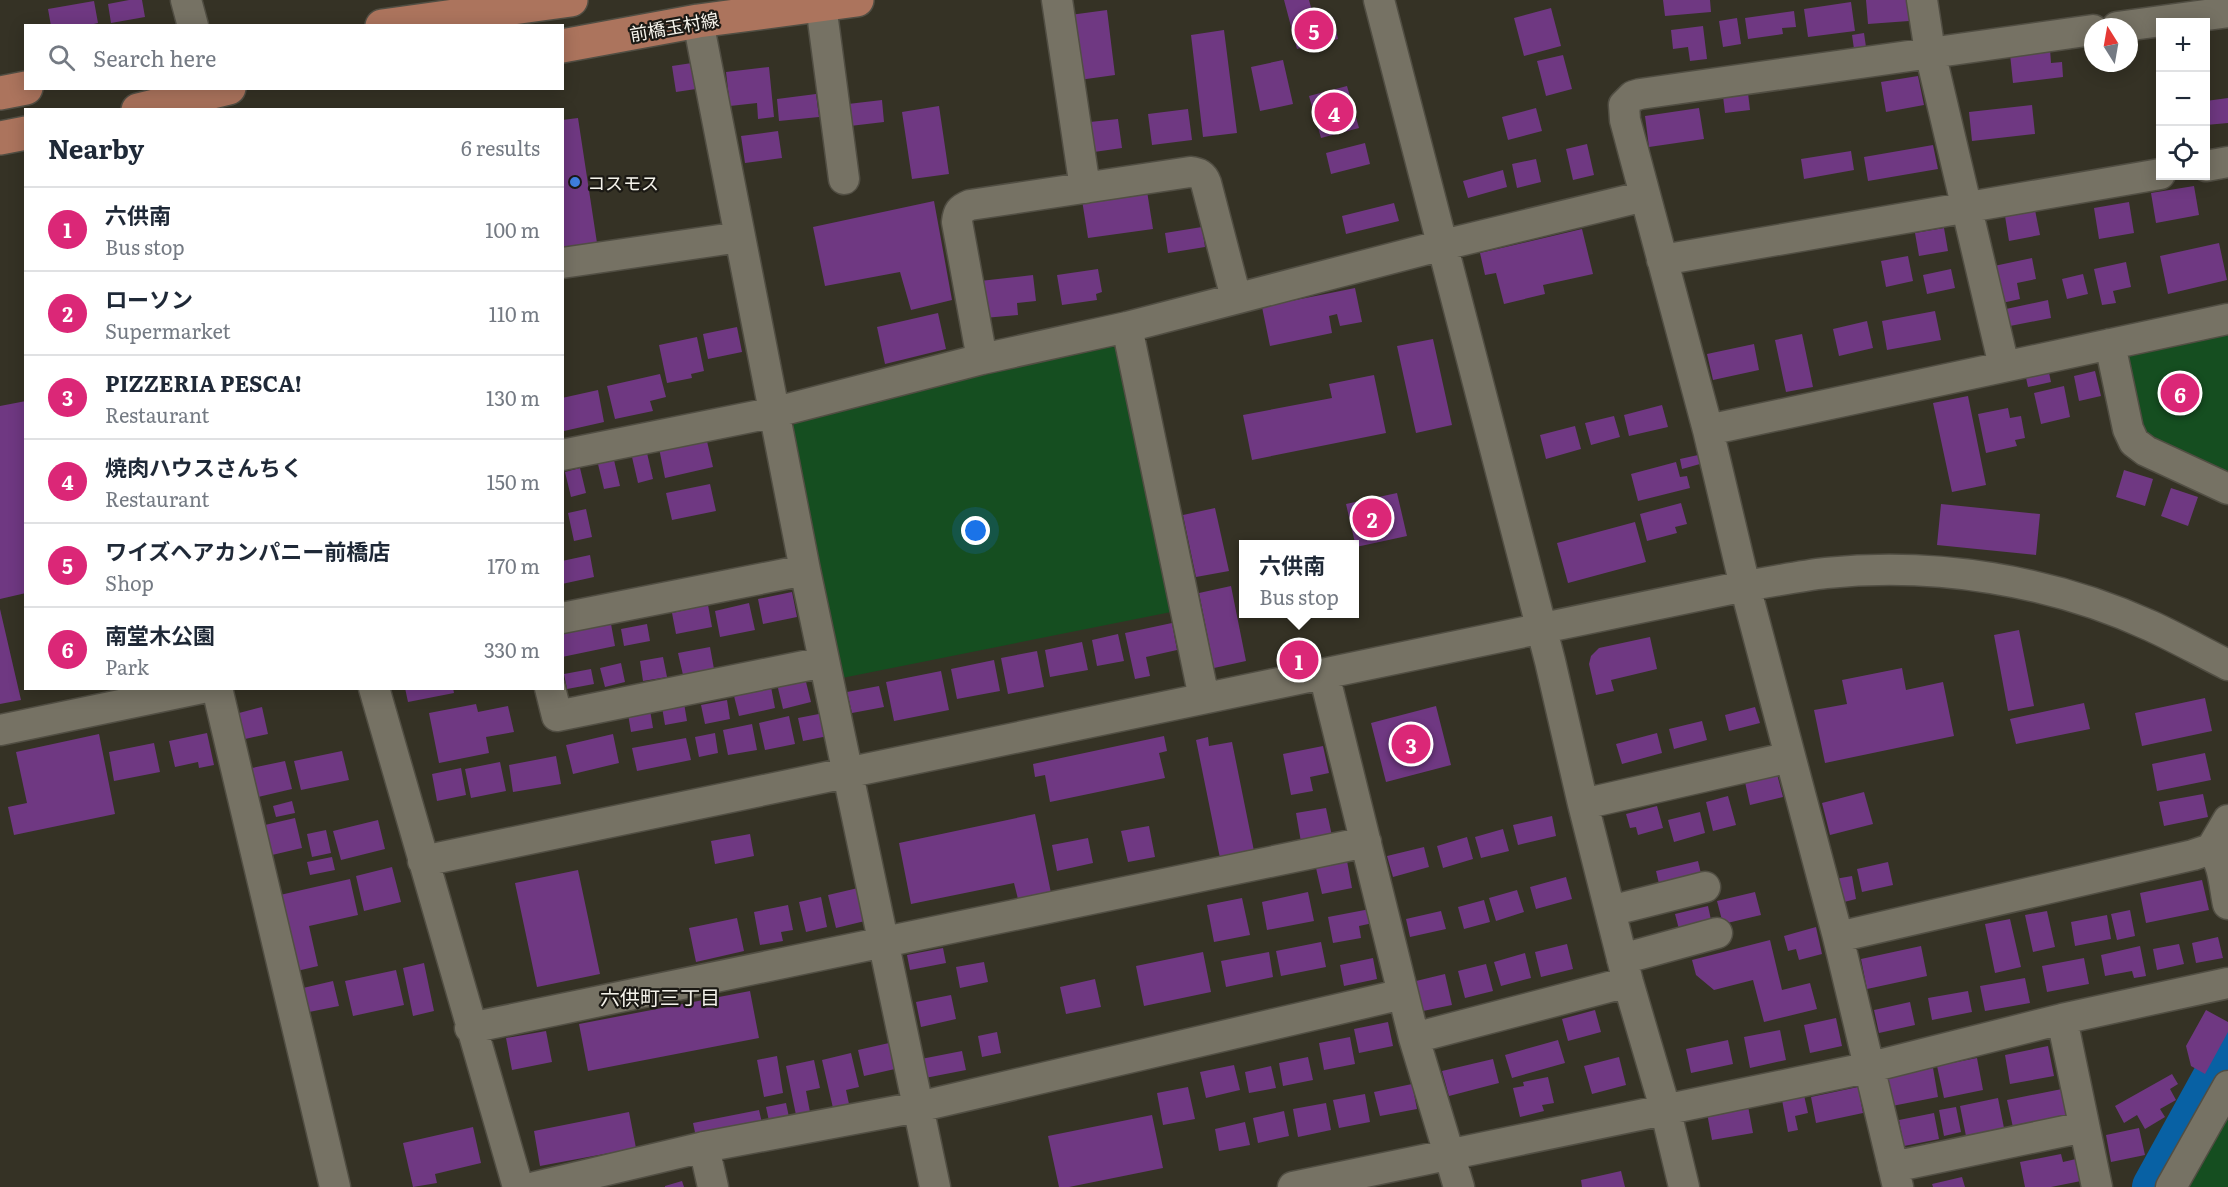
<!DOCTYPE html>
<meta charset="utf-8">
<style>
body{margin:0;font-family:Literata,"Noto Sans JP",serif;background:#f6f6f7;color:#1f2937}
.controls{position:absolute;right:18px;top:18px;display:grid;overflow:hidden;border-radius:0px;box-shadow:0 3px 15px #0003}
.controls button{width:54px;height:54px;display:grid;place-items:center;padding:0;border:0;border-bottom:2px solid #e0e1e3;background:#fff;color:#1f2937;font:30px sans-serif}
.compass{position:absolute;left:2084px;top:18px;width:54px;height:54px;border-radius:50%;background:#fff;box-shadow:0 3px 15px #0003;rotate:349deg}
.you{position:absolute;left:976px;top:531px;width:21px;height:21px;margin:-15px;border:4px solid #fff;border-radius:50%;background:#1a73e8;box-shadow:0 0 0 9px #1a73e833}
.badge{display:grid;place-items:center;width:39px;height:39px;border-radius:50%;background:#db2777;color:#fff;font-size:20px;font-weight:700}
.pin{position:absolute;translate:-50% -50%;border:3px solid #fff;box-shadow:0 2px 6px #0006}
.popup{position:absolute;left:1239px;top:540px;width:120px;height:78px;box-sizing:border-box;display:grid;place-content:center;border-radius:0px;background:#fff;filter:drop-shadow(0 2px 4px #0005);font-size:20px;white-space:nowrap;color:#747a83}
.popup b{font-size:22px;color:#1f2937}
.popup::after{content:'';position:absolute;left:50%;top:100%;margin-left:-12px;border:12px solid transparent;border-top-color:#fff}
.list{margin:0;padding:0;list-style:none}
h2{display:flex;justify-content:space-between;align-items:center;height:78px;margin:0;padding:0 24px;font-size:26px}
h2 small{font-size:20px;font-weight:400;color:#747a83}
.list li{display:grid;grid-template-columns:39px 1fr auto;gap:18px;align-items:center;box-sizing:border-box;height:84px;padding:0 24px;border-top:2px solid #e0e1e3}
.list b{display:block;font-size:22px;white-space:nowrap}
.list p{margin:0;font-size:20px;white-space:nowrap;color:#747a83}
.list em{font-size:20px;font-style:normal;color:#747a83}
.icon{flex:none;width:33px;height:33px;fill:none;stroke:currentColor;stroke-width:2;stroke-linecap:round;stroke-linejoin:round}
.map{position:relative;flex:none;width:2228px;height:1187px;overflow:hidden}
.search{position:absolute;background:#fff;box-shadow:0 3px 15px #0003;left:24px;top:24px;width:540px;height:66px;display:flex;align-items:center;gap:15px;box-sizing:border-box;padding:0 21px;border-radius:0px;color:#747a83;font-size:22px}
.panel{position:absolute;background:#fff;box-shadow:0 3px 15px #0003;left:24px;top:108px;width:540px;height:582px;border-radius:0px}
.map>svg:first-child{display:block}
.green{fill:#154e20}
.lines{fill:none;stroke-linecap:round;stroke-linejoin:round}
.river{stroke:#0861a4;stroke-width:44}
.building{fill:#6f3882}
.minor-casing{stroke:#514e43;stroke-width:33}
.major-casing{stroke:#514e43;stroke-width:36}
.minor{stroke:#767264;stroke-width:30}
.major{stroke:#ac745d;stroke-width:33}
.shop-dot{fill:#3f7fe0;stroke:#1b1914;stroke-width:2}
.labels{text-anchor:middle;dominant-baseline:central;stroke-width:4.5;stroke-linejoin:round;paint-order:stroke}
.street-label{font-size:18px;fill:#f6f4ec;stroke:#1b1914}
.poi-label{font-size:18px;fill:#f6f4ec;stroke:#1b1914;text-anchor:start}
.neighbourhood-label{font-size:20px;fill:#f6f4ec;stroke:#1b1914}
</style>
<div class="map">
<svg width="2228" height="1187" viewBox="0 0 2228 1187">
<rect width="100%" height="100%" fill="#353225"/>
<path class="green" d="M2228,330V474L2150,440L2139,427L2125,358L2133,350Z
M1105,343L1117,349L1176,611L842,678L792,428L799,416Z
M2228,1112V1187H2186Z"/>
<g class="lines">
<path class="river" d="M2154,1187L2228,1053"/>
</g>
<path class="building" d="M129,0H142L145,17L111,23L108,4Z
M1284,0H1309L1315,22L1333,17L1338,39L1297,49Z
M1663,0H1710L1711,12L1665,16Z
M1866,0H1907L1909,21L1868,24Z
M94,1L98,23L85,26H51L48,9Z
M1851,2L1855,31L1808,37L1804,9Z
M1551,8L1561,46L1524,56L1514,18Z
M1107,10L1115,75L1079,80L1070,15Z
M1794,11L1796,27L1782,28L1783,34L1748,39L1745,18Z
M1737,18L1741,44L1723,47L1719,21Z
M1703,26L1707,59L1690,61L1688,47L1673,49L1671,30Z
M1224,30L1237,133L1203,137L1191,35Z
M1864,33L1866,47L1854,49L1852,35Z
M2050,49L2051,63L2062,62L2063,77L2013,83L2010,54Z
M1563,55L1572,89L1546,96L1537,61Z
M1283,60L1293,104L1260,111L1251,67Z
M692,63L696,89L676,92L672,66Z
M769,67L774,117L758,119L757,103L730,106L726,72Z
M1918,76L1924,105L1886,112L1881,82Z
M1347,86L1359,128L1321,138L1309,96Z
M1748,93L1750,110L1725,113L1723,96Z
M816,94L819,117L779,121L777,99Z
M2228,98V123L2206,125V101Z
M882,100L884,122L850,126L848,104Z
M2032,105L2035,134L1972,141L1969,112Z
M939,106L949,174L912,179L902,112Z
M1536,108L1542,131L1508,140L1502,117Z
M1699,108L1704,139L1649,147L1645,116Z
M1188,109L1192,140L1152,145L1148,114Z
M578,118L597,243L562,248V120Z
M1118,119L1122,148L1094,152L1090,122Z
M778,131L782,158L745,163L741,136Z
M1365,143L1370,164L1331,174L1326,153Z
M1587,144L1594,175L1573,180L1566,149Z
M1933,145L1938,169L1868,181L1864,157Z
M1851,151L1854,170L1804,179L1801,159Z
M1536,159L1541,182L1517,188L1512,164Z
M1503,170L1507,187L1468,198L1463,181Z
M2194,186L2199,215L2156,223L2151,193Z
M1147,191L1153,229L1088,238L1082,200Z
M934,201L952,300L911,310L900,272L825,286L813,227Z
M2129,202L2134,233L2099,239L2094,208Z
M1394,203L1399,221L1346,234L1342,216Z
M2035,210L2040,235L2009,241L2005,216Z
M1202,227L1205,247L1168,253L1165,233Z
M1944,228L1948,251L1919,256L1915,233Z
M1582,229L1593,274L1543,285L1545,294L1504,304L1496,273L1485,275L1480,253Z
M2219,243L2227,280L2168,294L2160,256Z
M1908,256L1913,281L1886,287L1881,261Z
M2032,258L2036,279L2017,283L2020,299L2002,303L1994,266Z
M2126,262L2131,287L2113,291L2116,303L2102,305L2094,269Z
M1098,269L1102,292L1096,294L1097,300L1062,305L1057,275Z
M1951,269L1955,288L1927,294L1923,275Z
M2083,274L2088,294L2067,299L2062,279Z
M1033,275L1036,301L1017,303L1018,315L984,318L980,281Z
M1355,288L1362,322L1340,326L1337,314L1329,316L1332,333L1270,346L1262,307Z
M2048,300L2051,318L2010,326L2006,309Z
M1935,311L1941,340L1887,350L1882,321Z
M938,313L946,349L885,364L877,327Z
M1867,321L1873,348L1839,356L1833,329Z
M737,327L742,352L708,359L703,334Z
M1802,334L1813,387L1786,392L1775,340Z
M697,337L704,371L691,374L692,378L667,383L659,345Z
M1433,339L1452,425L1416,433L1397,346Z
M1754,344L1759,370L1713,380L1707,354Z
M2048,368L2051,382L2028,387L2025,373Z
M2095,371L2101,396L2079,401L2074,376Z
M660,374L666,397L650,401L653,411L615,419L607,386Z
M1374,375L1386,433L1252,460L1243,415L1332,398L1329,384Z
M2064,386L2070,417L2041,424L2034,393Z
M598,390L604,422L564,431L562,398Z
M1968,396L1986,485L1952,492L1933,403Z
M26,401V593L0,599V406Z
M1662,405L1668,427L1629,436L1624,415Z
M2008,408L2010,418L2021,416L2025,438L2015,440L2017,446L1986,453L1978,414Z
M1614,416L1620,437L1591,445L1585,423Z
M1575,426L1581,449L1546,459L1540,435Z
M706,437L713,467L665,478L659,448Z
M647,453L653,479L638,483L632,457Z
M1698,455L1700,464L1682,469L1680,459Z
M614,460L620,486L604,489L598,464Z
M1676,462L1680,477L1687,476L1690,488L1638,501L1631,474Z
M580,468L586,493L571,497L565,472Z
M2124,470L2153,479L2145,506L2116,497Z
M710,484L716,511L672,520L666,493Z
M2171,488L2198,497L2188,526L2161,516Z
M1397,493L1407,536L1356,547L1346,504Z
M1681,503L1687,524L1675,527L1677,533L1647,541L1640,514Z
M1941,504L2040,514L2036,555L1937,545Z
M1215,508L1229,571L1196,577L1183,515Z
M586,509L592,537L574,541L568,513Z
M1635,522L1646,562L1568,583L1557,543Z
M590,555L594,577L562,584V561Z
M1231,586L1246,661L1214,668L1199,593Z
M792,592L797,617L763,624L758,599Z
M749,603L755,630L720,637L715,611Z
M708,605L712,627L676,634L672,613Z
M0,609L21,700L0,704Z
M1172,623L1177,650L1146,657L1150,676L1135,679L1125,633Z
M611,624L615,646L562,657V633Z
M647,624L650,641L624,646L621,629Z
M2019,630L2034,706L2008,711L1994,635Z
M1118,634L1124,661L1097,666L1092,640Z
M1650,637L1657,669L1611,680L1614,691L1596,695L1589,664L1591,656L1599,648Z
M1082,642L1088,670L1050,677L1045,650Z
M710,647L714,669L683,675L678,653Z
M1037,651L1044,687L1008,694L1001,658Z
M663,657L667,677L643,681L640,661Z
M994,660L1000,691L957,699L951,669Z
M621,663L625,682L605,687L600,668Z
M1902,668L1906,690L1943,682L1954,736L1825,763L1814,710L1847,704L1842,680Z
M591,669L594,684L567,689L564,674Z
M941,671L949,710L894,721L886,682Z
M805,678L811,702L783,709L777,684Z
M879,686L884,707L852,713L847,692Z
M771,687L775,708L739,716L734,696Z
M405,688H453L454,693L408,702Z
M2205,698L2212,731L2142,746L2135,713Z
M727,700L730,719L705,724L701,705Z
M684,703L687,721L665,725L662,707Z
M2084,703L2090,729L2016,744L2010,719Z
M476,704L478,712L508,706L514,732L486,737L489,753L439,763L429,713Z
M1436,706L1451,765L1386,782L1371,723Z
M262,707L268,734L245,739L239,713Z
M1755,707L1760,723L1729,731L1725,715Z
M650,710L653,728L631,732L628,714Z
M824,713L828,736L803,741L798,718Z
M789,716L795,744L765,750L759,723Z
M1702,721L1707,740L1674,749L1669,729Z
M752,724L757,750L728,755L723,730Z
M207,733L214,765L199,768L198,762L175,767L169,741Z
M715,733L718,753L699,757L695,737Z
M1657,733L1662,753L1622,764L1616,744Z
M99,734L115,814L14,835L8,807L27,803L16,752Z
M613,734L619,763L573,774L566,745Z
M1164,736L1167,751L1159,753L1165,778L1050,802L1045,775L1035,777L1033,764Z
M1208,737L1209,746L1232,742L1254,851L1220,858L1196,740Z
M686,738L691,760L637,771L632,748Z
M154,743L160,772L114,781L109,752Z
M1323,746L1329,773L1310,777L1313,791L1291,795L1283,754Z
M342,751L349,780L301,790L294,761Z
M2205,753L2211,780L2157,791L2152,764Z
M556,756L561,784L513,792L509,765Z
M285,761L292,789L258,797L252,768Z
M500,762L506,791L471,798L465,769Z
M461,768L466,795L437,801L432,774Z
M1777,774L1783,797L1750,805L1745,782Z
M1864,792L1873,824L1830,835L1822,803Z
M2203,794L2208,817L2164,826L2159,802Z
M1728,796L1736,825L1713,831L1706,802Z
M292,801L295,813L276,817L273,806Z
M1657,806L1663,828L1638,835L1636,827L1630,828L1626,814Z
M1326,808L1332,836L1301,842L1296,813Z
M1700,812L1705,833L1674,842L1668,820Z
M1035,814L1051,893L1018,899L1014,883L911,904L899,843Z
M1552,816L1556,836L1518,845L1513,825Z
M295,818L302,848L272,855L265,825Z
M378,820L385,849L341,860L333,831Z
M1149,826L1155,857L1128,862L1121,831Z
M1503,829L1509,851L1481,858L1475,837Z
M326,830L331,853L312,857L307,834Z
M750,834L754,856L715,864L711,841Z
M1467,837L1473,859L1443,868L1437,846Z
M1088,838L1093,863L1057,871L1052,845Z
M1424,847L1429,867L1393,877L1387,856Z
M332,857L335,870L310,875L307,862Z
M1347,861L1352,888L1322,894L1316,868Z
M1698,861L1703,882L1660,888L1656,871Z
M1888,862L1893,885L1862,892L1857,869Z
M392,867L401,902L364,911L356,876Z
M578,870L600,974L537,987L515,883Z
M1852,876L1856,899L1840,903L1835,879Z
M1566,877L1572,899L1536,909L1530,887Z
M350,879L358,915L309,926L318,966L297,971L280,895Z
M2202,880L2209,910L2146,923L2140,893Z
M858,888L865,921L836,928L828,895Z
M1517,890L1524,912L1496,921L1489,898Z
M1308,892L1314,921L1267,930L1262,902Z
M1755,892L1761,915L1723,924L1717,901Z
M821,897L827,927L806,932L799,902Z
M1242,898L1250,935L1214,942L1207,905Z
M1484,900L1490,922L1464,929L1458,907Z
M788,905L793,930L781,932L783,941L760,945L754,912Z
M1708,906L1713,929L1681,937L1675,914Z
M1370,909L1373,923L1359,926L1361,938L1333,943L1328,917Z
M2130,910L2135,936L2117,940L2111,914Z
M1441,911L1446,929L1410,937L1406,919Z
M2047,911L2055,947L2033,952L2025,915Z
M2107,915L2111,939L2075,946L2071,922Z
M737,918L744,951L696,962L689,928Z
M2010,919L2021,967L1995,973L1985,924Z
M1816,927L1822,954L1799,960L1796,949L1788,951L1784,936Z
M2218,937L2223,958L2196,963L2192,943Z
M1770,940L1782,990L1810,983L1817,1009L1764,1022L1753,980L1714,990L1696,975L1692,960Z
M1321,942L1326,967L1281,976L1276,951Z
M1567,944L1573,969L1541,977L1535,952Z
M2179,944L2184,964L2157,970L2153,949Z
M1921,946L1927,976L1867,989L1861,959Z
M2140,946L2146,976L2134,978L2132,971L2105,976L2101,955Z
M943,948L946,963L910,970L907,955Z
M1203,952L1211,992L1144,1006L1136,966Z
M1269,952L1273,977L1226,987L1221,961Z
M1525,953L1531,978L1501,986L1494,962Z
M1373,958L1377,979L1344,986L1340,965Z
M2084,958L2089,984L2047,992L2042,966Z
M984,962L988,982L960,988L956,967Z
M424,963L434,1011L413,1016L403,968Z
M1486,964L1493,991L1465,998L1458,971Z
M396,970L404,1005L353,1016L345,981Z
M1445,974L1452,1005L1423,1011L1416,981Z
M2025,978L2030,1003L1985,1011L1980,986Z
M1095,979L1101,1007L1066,1014L1060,987Z
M333,981L339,1006L309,1012L303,988Z
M750,991L759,1038L588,1071L579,1024Z
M1968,991L1972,1012L1932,1020L1928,998Z
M951,995L956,1019L921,1027L916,1002Z
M1910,1002L1915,1025L1879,1033L1874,1010Z
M1595,1010L1601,1032L1568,1041L1562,1019Z
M2206,1010L2228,1022V1032L2205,1074L2191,1066L2186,1046Z
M1836,1018L1842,1046L1810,1053L1804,1025Z
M1388,1022L1393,1046L1359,1053L1354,1029Z
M1780,1030L1786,1060L1750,1068L1744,1037Z
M546,1031L552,1062L512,1070L506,1038Z
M997,1032L1001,1053L982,1057L978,1036Z
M1350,1037L1355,1064L1324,1070L1319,1043Z
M1558,1040L1565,1063L1512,1078L1505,1055Z
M1728,1040L1733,1064L1691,1073L1686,1049Z
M889,1043L895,1069L864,1076L858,1050Z
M2048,1046L2054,1076L2010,1084L2005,1055Z
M962,1051L966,1070L925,1078L921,1059Z
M851,1053L859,1087L846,1090L849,1104L833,1108L822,1060Z
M777,1056L783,1093L764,1097L757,1060Z
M1308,1057L1313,1080L1283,1086L1279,1063Z
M1619,1057L1626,1085L1592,1094L1584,1066Z
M1977,1058L1983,1090L1944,1098L1937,1066Z
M1493,1059L1499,1083L1449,1096L1442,1071Z
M814,1060L820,1088L806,1091L810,1112L796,1115L786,1066Z
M1234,1065L1240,1090L1206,1098L1200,1072Z
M1271,1066L1276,1088L1249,1093L1245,1072Z
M1933,1068L1938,1097L1892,1106L1887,1078Z
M2172,1074L2178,1084L2170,1089L2176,1100L2160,1109L2165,1117L2145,1129L2137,1115L2124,1123L2115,1106Z
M1548,1077L1554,1103L1542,1105L1544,1111L1520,1117L1513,1088L1524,1086L1523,1082Z
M1412,1084L1417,1109L1380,1116L1374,1092Z
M1188,1087L1195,1119L1163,1125L1157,1093Z
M1858,1087L1863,1113L1816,1123L1811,1097Z
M2062,1089L2069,1120L2014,1132L2007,1100Z
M1365,1094L1370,1122L1339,1128L1333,1100Z
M1804,1095L1808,1113L1795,1116L1798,1130L1788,1132L1782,1100Z
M1998,1098L2004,1128L1966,1136L1960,1106Z
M786,1103L789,1117L769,1121L766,1107Z
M1326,1103L1331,1130L1298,1137L1293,1109Z
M1748,1106L1753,1133L1712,1140L1707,1113Z
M1956,1107L1961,1132L1944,1136L1939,1110Z
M759,1110L762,1123L696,1137L693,1123Z
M1284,1111L1289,1136L1258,1143L1253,1118Z
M629,1112L636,1148L540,1166L534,1131Z
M1934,1113L1939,1139L1904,1146L1899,1120Z
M1152,1115L1163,1168L1069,1187H1059L1048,1136Z
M1245,1122L1250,1145L1219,1151L1215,1129Z
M473,1127L481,1163L435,1174L437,1183L413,1187L403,1143Z
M2139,1128L2145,1155L2111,1162L2106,1135Z
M2061,1154L2063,1162L2076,1159L2081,1181L2051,1187H2025L2020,1162Z
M1621,1171L1625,1187H1582L1581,1180Z
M1962,1177L1965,1187H1933L1932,1184Z
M682,1181L684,1187H665V1186Z"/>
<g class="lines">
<defs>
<path id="minor" d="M186,0L193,26
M1057,0L1085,188
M1379,0L1550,661L1583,804L1628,982L1665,1108L1684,1187
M1922,0L1930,52L2004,366
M821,5L844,179
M698,21L805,570L935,1187
M2117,27L2228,12
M2206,166L2228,162
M1662,260L2160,174
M562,263L740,237
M1127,327L1204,698
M2110,344L2128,429L2134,442L2146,451L2228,489
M982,359L957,222C958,212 960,209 970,205L1190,172C1199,173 1203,175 1206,183L1236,298
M1708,430L2228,319
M562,455L776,412L982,359L1127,327L1443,245L1645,196
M562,618L805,570
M1324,674L1414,1038L1459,1187
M217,688L335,1187
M374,688L518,1187
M550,688L557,716L824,662
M0,730L202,688
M1583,804L1790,757
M2211,849C2224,863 2224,886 2228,904
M423,861L1745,586C1772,582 1799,576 1826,573C1936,562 2050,580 2151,626C2177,638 2202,652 2228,665
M1610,911L1705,887
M1838,937L2193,855L2211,849L2228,820
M1622,959L1717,933
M2062,1019L2097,1187
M470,1028L1366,842
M1414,1038L1628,982
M704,1147L713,1187
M1893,1167L2084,1127
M535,1187L704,1147L918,1107L1403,994
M1293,1187L1871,1067L2062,1019L2228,983
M1898,1187L1838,937L1745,586L1708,430L1625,120L1624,105L1633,96L1640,94L2093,30
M2171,1187L2228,1086"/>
<path id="major" d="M382,26L571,0
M562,46L698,21L857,0
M0,93L26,88
M138,110L229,88
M0,138L26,133"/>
</defs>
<use href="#minor" class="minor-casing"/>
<use href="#major" class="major-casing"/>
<use href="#minor" class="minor"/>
<use href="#major" class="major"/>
</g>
<circle class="shop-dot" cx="575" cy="182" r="6"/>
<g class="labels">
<g class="street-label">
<text transform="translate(674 26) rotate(-10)">前橋玉村線</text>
</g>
<g class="poi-label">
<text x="587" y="182">コスモス</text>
</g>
<g class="neighbourhood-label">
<text x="660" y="996">六供町三丁目</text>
</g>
</g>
</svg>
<div class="controls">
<button>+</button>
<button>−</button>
<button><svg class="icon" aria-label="locate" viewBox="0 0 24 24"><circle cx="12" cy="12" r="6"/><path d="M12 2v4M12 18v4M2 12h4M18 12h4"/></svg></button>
</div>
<svg class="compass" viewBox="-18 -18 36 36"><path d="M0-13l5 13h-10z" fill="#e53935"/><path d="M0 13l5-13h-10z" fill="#747a83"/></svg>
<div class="you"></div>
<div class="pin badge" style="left:1299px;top:660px">1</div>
<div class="popup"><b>六供南</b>Bus stop</div>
<div class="pin badge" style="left:1372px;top:518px">2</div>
<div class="pin badge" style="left:1411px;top:744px">3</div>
<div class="pin badge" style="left:1334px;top:112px">4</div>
<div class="pin badge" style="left:1314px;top:30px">5</div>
<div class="pin badge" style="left:2180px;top:393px">6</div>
<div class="search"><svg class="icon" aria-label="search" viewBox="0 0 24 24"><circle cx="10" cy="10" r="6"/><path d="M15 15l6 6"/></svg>Search here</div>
<section class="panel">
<h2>Nearby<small>6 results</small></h2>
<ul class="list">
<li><span class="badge">1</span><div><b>六供南</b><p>Bus stop</p></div><em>100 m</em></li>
<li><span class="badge">2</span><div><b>ローソン</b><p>Supermarket</p></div><em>110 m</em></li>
<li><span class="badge">3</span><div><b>PIZZERIA PESCA!</b><p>Restaurant</p></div><em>130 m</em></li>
<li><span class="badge">4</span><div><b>焼肉ハウスさんちく</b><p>Restaurant</p></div><em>150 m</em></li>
<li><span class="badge">5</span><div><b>ワイズヘアカンパニー前橋店</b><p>Shop</p></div><em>170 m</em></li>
<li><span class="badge">6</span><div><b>南堂木公園</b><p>Park</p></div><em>330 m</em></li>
</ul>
</section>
</div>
